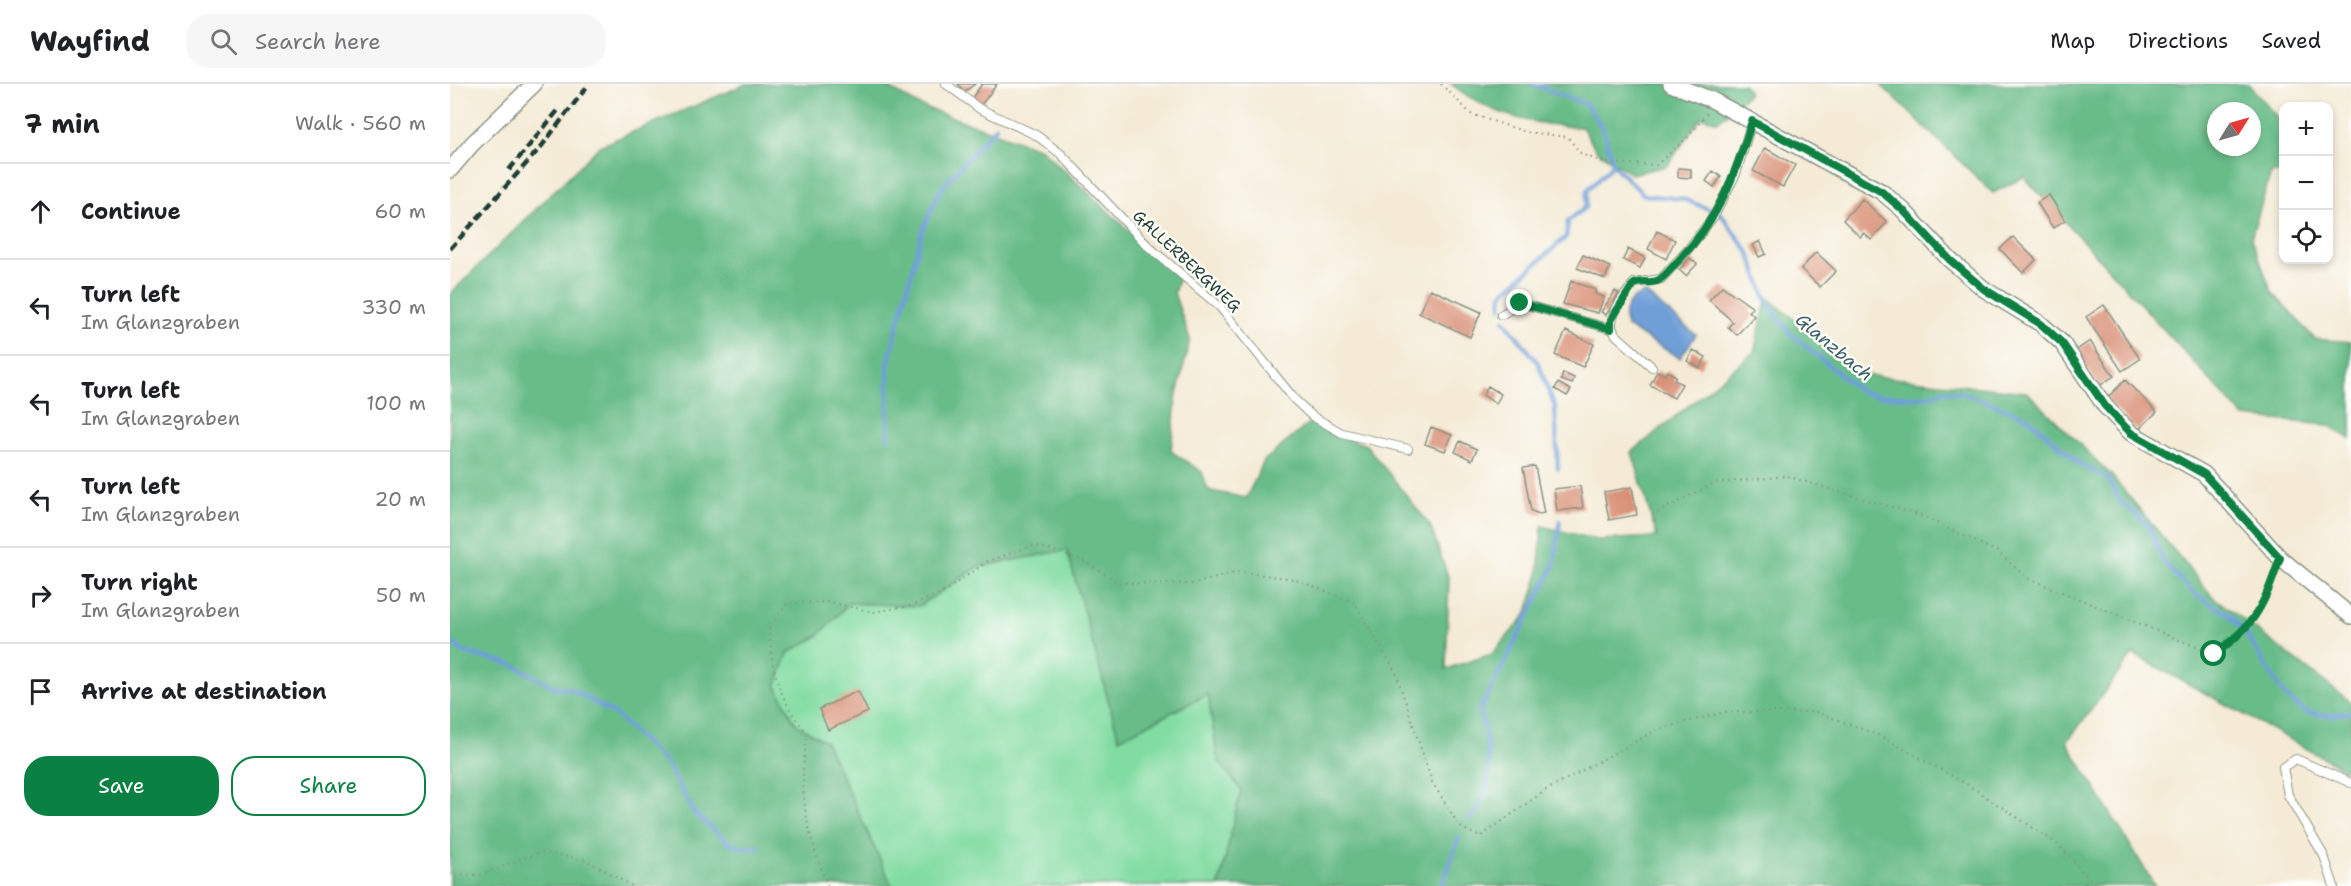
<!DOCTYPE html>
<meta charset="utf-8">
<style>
body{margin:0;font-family:"Shantell Sans",sans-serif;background:#f6f6f6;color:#202124}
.controls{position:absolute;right:18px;top:18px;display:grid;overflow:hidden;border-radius:12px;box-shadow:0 3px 9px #0003}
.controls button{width:54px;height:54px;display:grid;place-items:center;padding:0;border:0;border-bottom:2px solid #e0e0e0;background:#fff;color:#202124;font:30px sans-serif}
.compass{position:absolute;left:1757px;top:18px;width:54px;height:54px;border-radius:50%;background:#fff;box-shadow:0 3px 9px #0003;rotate:53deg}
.stop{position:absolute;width:18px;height:18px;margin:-14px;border:4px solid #0b8043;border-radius:50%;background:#fff}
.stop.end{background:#0b8043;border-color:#fff;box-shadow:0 2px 6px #0008}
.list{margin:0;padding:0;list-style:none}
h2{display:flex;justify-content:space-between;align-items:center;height:78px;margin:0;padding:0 24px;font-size:26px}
h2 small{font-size:20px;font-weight:400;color:#757577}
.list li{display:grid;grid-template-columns:39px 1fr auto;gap:18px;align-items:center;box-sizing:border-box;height:96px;padding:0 24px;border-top:2px solid #e0e0e0}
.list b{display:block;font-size:22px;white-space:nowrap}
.list p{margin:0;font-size:20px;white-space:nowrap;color:#757577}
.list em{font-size:20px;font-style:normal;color:#757577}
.actions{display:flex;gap:12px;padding:18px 24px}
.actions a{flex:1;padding:14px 0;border:2px solid #0b8043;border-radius:24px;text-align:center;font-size:21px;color:#0b8043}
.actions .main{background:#0b8043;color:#fff}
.icon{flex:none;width:33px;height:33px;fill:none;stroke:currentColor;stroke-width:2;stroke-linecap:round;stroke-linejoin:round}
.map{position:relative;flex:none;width:1901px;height:802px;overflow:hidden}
header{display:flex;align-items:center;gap:36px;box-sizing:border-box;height:84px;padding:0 30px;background:#fff;border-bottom:2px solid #e0e0e0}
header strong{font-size:28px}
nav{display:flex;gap:33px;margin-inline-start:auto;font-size:21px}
.search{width:420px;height:54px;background:#f6f6f6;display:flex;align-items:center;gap:15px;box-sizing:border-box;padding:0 21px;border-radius:24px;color:#757577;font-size:22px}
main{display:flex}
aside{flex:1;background:#fff}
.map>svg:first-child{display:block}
.green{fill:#81dca2;stroke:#508c6b;stroke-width:1.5}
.forest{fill:#68bc88;stroke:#447c5e;stroke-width:1.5;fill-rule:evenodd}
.water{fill:#6f9fd8;stroke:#476e86;stroke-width:1.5}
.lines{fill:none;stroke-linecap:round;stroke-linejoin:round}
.stream{stroke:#6f9fd8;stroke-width:4.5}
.building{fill:#d99077}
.service-casing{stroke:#8a9484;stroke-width:10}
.minor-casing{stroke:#8a9484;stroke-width:18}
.path{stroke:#8a9484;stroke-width:2;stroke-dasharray:1.5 4.5;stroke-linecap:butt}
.service{stroke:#fff;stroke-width:8}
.minor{stroke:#fff;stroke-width:15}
.rail{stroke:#1f3d34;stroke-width:4.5;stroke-dasharray:9 4.5;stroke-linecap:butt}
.route{stroke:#0b8043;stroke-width:8}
.labels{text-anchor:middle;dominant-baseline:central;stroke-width:5;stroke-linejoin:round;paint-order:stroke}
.street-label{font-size:16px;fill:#1f3d34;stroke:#fdfcf7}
.water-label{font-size:18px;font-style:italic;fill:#3b5f6d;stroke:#fdfcf7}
</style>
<header>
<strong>Wayfind</strong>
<div class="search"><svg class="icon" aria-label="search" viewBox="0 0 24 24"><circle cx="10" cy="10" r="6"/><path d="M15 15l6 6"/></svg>Search here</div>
<nav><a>Map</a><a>Directions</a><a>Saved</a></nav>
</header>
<main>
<aside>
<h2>7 min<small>Walk · 560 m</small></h2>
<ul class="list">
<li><svg class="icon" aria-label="ahead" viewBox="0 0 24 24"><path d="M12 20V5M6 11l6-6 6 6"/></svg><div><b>Continue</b></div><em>60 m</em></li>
<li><svg class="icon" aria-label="left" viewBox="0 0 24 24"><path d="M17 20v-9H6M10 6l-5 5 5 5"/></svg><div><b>Turn left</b><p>Im Glanzgraben</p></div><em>330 m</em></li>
<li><svg class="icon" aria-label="left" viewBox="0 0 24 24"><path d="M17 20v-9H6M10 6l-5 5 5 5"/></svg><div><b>Turn left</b><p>Im Glanzgraben</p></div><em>100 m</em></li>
<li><svg class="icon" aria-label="left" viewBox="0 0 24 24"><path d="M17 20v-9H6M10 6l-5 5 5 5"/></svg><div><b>Turn left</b><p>Im Glanzgraben</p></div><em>20 m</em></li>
<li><svg class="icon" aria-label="right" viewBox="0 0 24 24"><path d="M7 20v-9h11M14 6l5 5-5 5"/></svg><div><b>Turn right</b><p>Im Glanzgraben</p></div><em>50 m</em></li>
<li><svg class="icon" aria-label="arrive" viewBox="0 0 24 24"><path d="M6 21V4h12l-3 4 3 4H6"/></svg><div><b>Arrive at destination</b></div></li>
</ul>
<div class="actions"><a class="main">Save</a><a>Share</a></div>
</aside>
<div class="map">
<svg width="1901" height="802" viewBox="0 0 1901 802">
<rect width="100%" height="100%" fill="#fdfcf7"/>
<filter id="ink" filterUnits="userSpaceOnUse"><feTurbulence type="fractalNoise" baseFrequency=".0167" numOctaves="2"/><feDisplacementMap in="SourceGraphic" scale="12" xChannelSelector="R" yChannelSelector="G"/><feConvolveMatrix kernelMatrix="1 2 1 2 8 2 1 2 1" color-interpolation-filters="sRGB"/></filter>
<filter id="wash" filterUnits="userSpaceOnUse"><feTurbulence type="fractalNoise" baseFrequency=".008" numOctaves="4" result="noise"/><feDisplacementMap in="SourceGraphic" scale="24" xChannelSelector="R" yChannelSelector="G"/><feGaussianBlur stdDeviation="1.35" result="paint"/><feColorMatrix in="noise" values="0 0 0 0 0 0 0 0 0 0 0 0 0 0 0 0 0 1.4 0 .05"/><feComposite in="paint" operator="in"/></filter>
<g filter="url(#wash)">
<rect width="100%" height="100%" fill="#f4ead5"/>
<path class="green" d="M617,465L669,655L758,610L768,676L791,706L769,802H442L376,658L346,640L326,602L338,569L368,552L399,519L469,522L528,483Z"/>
<path class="forest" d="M296,0H433L468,21L591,65L729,193L724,209L740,255L726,315L721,367L752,388L757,404L761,407L796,414L814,377L863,336L886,351L916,361L980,441L999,495L996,585L1042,570L1076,531L1088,493L1092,442L1147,456L1207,453L1182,368L1304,268L1317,213L1413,291L1577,308L1661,391L1762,512L1901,618V677L1896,686L1683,570L1617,658L1705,802H769L791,706L768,676L758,610L669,655L617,466L528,483L469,522L399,519L368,552L338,569L326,602L346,640L376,658L442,802H0V210L150,62Z
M1001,0H1294L1299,9L1268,38L1251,33L1217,82L1181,90L1147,67L1132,43C1082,41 1041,32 1001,0Z
M1430,0H1798L1834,41L1833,89H1821L1801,154L1822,208L1865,255L1901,258V355L1878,341L1794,333L1574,93L1543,109ZM1766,27H1802V63H1766Z"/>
<path class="water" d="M1195,209L1246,251L1230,274L1177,243C1170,228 1179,213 1195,209Z"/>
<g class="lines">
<path class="stream" d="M1082,0L1136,20L1154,47L1163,81L1194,111L1233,115L1271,130L1299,169L1318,220L1340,249L1410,307L1429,312L1474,313L1494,307L1514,309L1577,333L1631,381L1658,395L1670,417L1698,441L1714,479L1745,510L1778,530L1794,547L1835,612L1856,628L1879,632L1901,628
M1051,224L1052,210L1116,153L1118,137L1136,123L1137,106L1163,81
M1054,236L1088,279L1105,323L1108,385
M438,354V279L472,148L490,106L546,43
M0,556L13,568L61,580L104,603L121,605L166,631L216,679L245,730L278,758L291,764L309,763
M1020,735C1047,703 1039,663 1030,626L1104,482L1110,437
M992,802L1009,753"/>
</g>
<g id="blocks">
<path class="building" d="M508,0H525L514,8Z
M532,0H547L531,21L522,14Z
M1315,64L1345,81L1333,103L1303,87Z
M1228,84L1241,85V94L1228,93Z
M1263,87L1271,93L1264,103L1256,97Z
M1599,111L1615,136L1603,144L1587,119Z
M1412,115L1437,138L1421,156L1414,149L1410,153L1393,136Z
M1207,147L1225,156L1216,175L1198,165Z
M1563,153L1586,176L1573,189L1550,165Z
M1310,157L1316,170L1309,173L1303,161Z
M1178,165L1195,174L1190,184L1173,176Z
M1366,168L1386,187L1370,203L1351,185Z
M1133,171L1160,183L1155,195L1127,184Z
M1240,174L1247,180L1236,192L1229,186Z
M1121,197L1146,206L1145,210L1154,213L1148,229L1113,220Z
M1272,202L1303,224L1299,227L1304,232L1287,251L1278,243L1283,238L1259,216Z
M980,205L1031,228L1020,253L969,229Z
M1165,207L1169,210L1156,231L1151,228Z
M1654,221L1690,275L1672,287L1636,233Z
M1116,247L1144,260L1133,283L1105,271Z
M1640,257L1664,292L1649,302L1625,267Z
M1243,266L1256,273L1250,284L1237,277Z
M1207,287L1215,291L1217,287L1226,292L1224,296L1232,300L1224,314L1200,301Z
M1113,289L1124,294L1122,300L1111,296Z
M1675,296L1707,328L1687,347L1656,315Z
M1108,299L1121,306L1117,312L1105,305Z
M1038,302L1051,310L1046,320L1033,311Z
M981,343L1002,351L995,367L975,360Z
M1010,357L1027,365L1022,376L1005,368Z
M1085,382L1094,429L1089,430L1081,427L1073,384Z
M1130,402L1133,424L1107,427L1104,405Z
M1182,403L1187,431L1159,436L1154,408Z
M408,607L418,628L378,646L369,625Z"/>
</g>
</g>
<g filter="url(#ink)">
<use href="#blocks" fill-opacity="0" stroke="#8a9484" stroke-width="1.5"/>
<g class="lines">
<defs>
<path id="service" d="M496,0L530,25L586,51L611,70L699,163L770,223L845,316L862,332L892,349L958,365
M1051,231L1070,219L1161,245
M1202,283L1166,251C1153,236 1174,212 1184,199L1211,195L1235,169L1264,132L1286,90L1302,37
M1884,802L1874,772L1838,711L1833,683L1846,675L1901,699"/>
<path id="minor" d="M1221,0L1262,16L1432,108L1453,126L1500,176L1534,205L1591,240L1612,259L1655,322L1681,349L1754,390L1830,474L1901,532
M0,86L22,60L84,0"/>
</defs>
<use href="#service" class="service-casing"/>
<use href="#minor" class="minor-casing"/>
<path class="path" d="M991,0L1021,30L1076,48L1118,53L1131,70L1155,79L1206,81L1238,53L1257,29
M1202,431L1265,399L1336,392L1472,432L1548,468L1577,494L1764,570C1798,546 1811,528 1825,488
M0,790L30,791L91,768L136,776L182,802
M378,802C357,752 346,703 358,650C329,616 321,587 319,543L337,519L379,518L423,528L460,522L492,509L538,477L585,461L632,476L669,499L743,500L789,488L844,495L904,518L946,589L982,698L1010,743L1030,753L1096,706L1209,645L1275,628H1366L1431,652L1518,701L1609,761L1646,802"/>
<use href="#service" class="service"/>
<use href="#minor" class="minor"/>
<path class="rail" d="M59,86L110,24
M0,165L91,63L139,0"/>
</g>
</g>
<g class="lines" filter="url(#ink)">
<path class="route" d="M1070,219L1161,245V236L1183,201C1191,195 1200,201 1209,196C1216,192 1223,182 1229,176C1269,134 1285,92 1302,37L1432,108L1453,126L1500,176L1534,205L1591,240L1612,259L1655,322L1681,349L1754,390L1830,474C1814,521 1806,541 1764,570"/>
</g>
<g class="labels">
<g class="street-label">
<text transform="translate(737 177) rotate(43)">GALLERBERGWEG</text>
</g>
<g class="water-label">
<text transform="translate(1384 263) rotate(40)">Glanzbach</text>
</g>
</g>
</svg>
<div class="controls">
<button>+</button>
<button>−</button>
<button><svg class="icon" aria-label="locate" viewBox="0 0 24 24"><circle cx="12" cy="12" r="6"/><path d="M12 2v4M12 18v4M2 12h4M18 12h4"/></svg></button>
</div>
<svg class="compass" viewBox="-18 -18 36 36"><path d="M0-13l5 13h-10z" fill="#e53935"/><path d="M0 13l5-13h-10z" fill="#757577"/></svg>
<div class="stop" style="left:1764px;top:570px"></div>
<div class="stop end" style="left:1070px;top:219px"></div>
</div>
</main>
